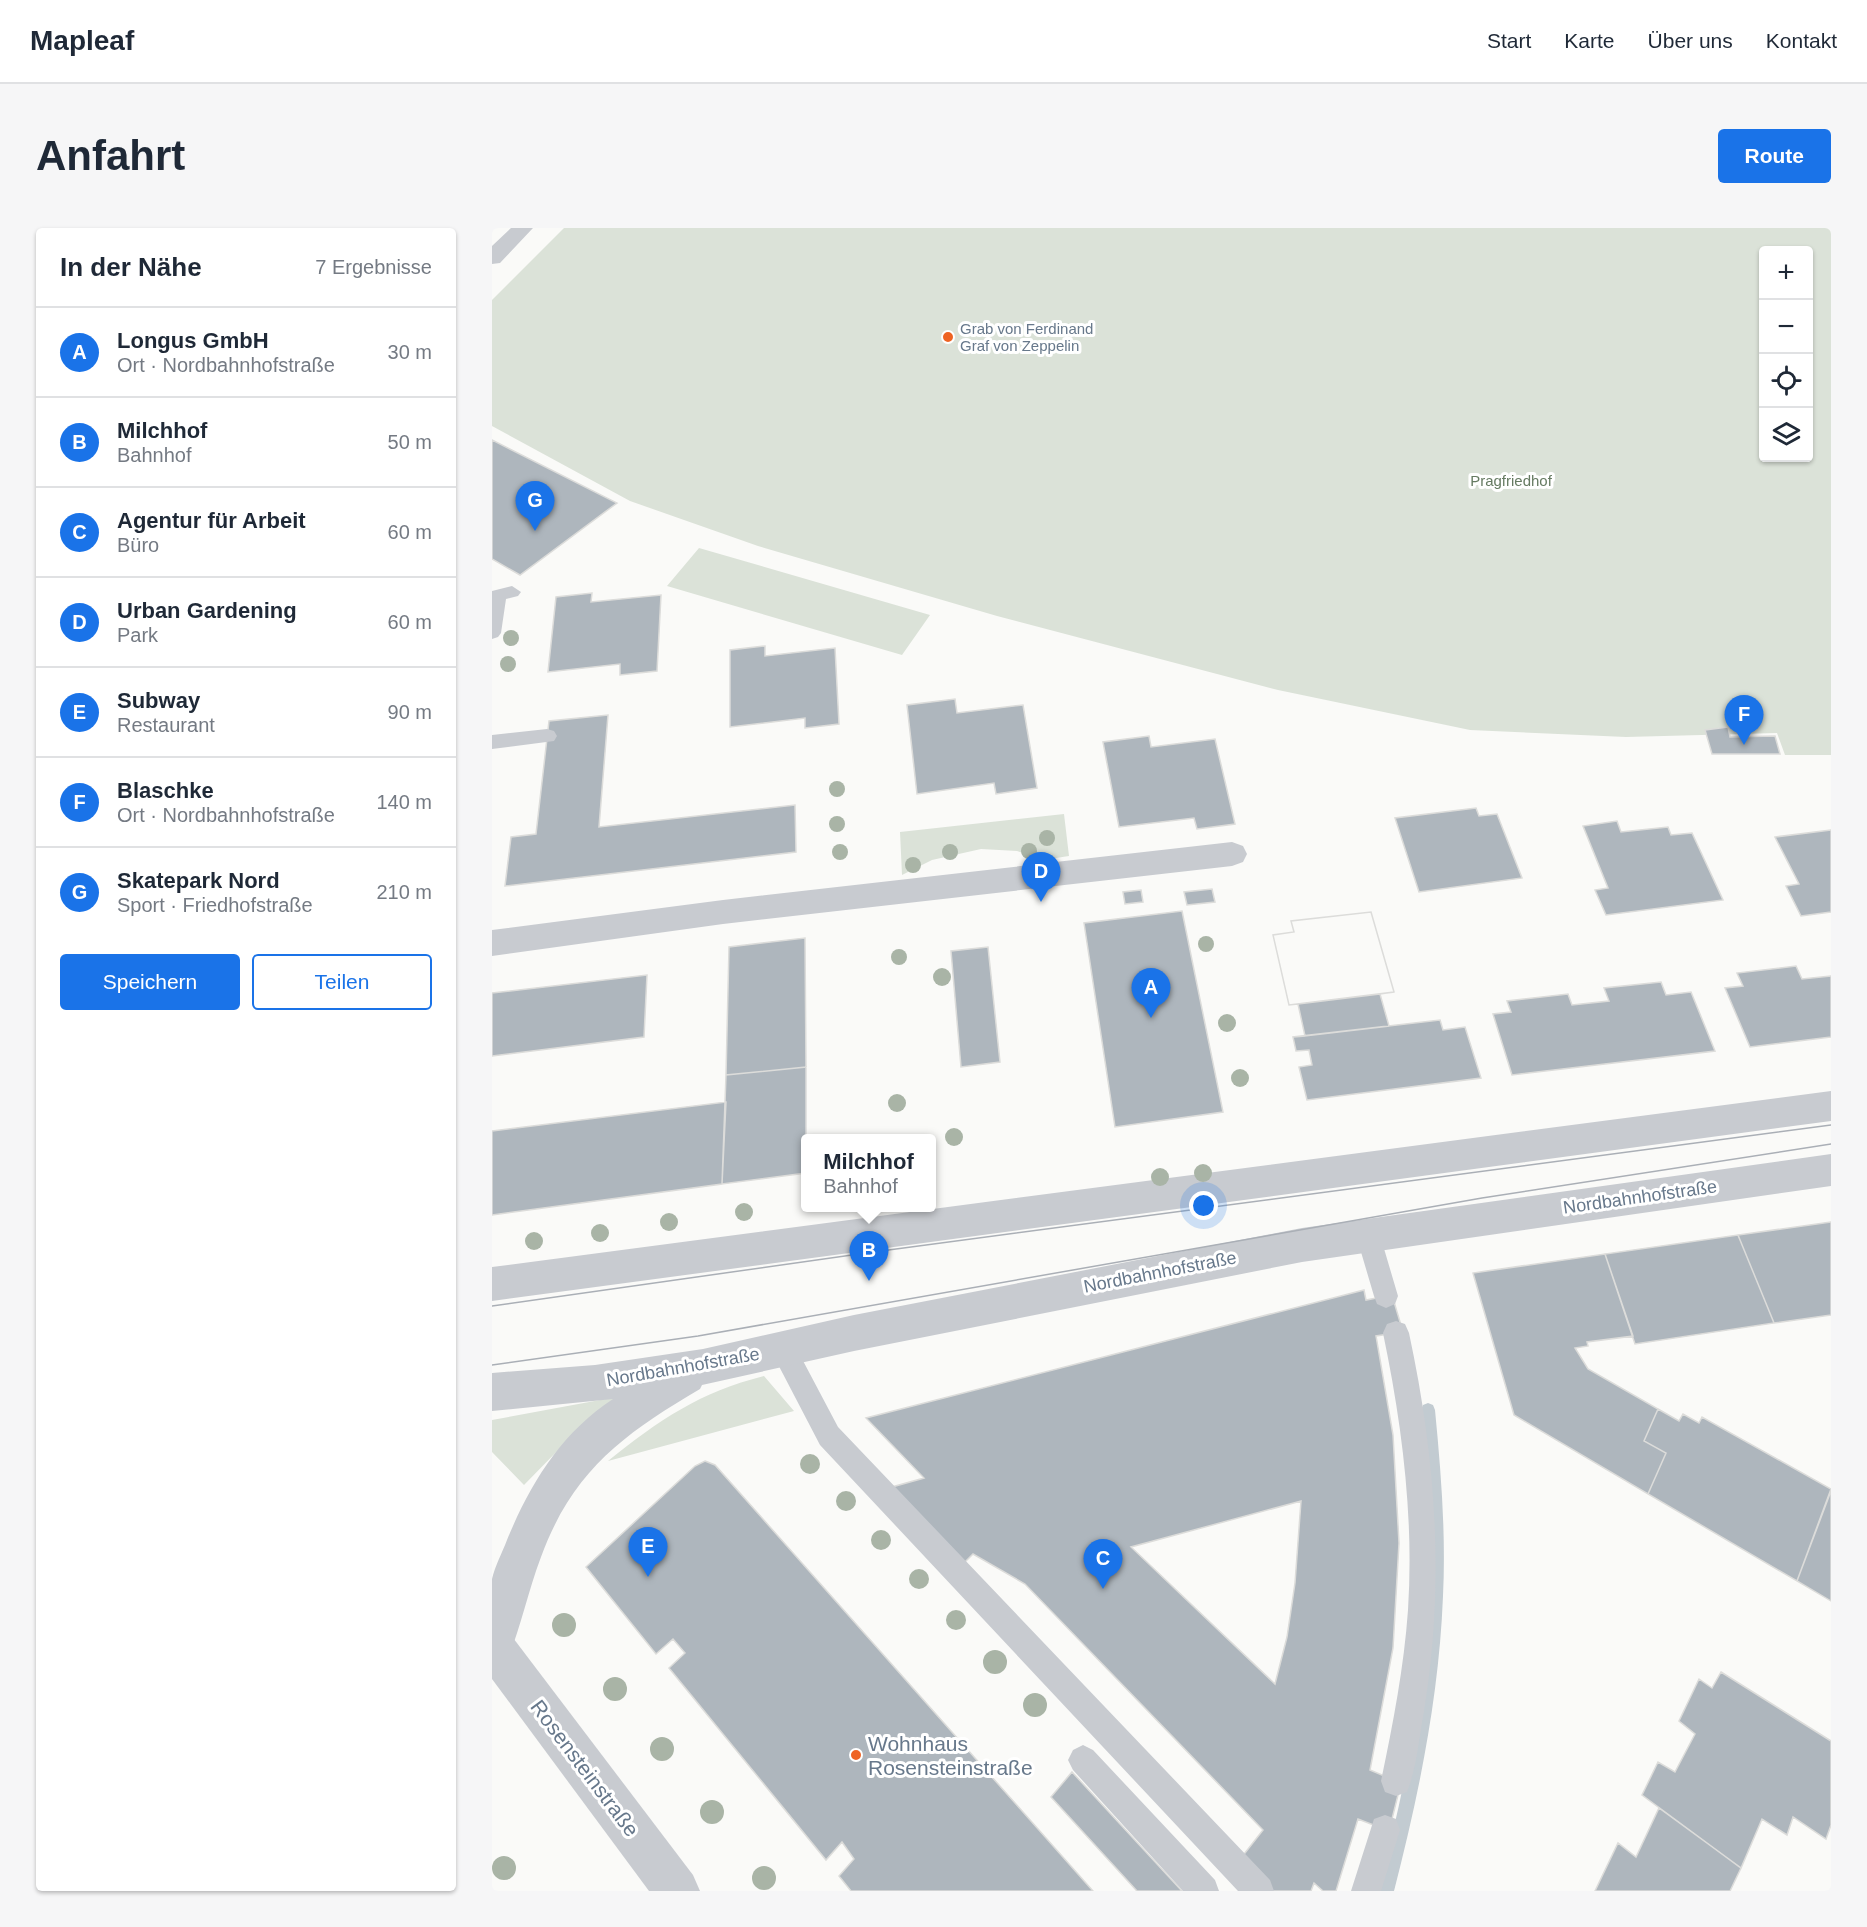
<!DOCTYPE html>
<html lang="de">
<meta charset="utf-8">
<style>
body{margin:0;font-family:Helvetica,sans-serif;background:#f6f6f7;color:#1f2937}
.controls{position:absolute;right:18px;top:18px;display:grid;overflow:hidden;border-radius:6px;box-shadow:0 2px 4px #0004}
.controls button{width:54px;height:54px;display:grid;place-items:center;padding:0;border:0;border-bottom:2px solid #e0e1e3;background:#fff;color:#1f2937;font:30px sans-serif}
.you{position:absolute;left:712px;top:978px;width:21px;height:21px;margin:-15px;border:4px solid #fff;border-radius:50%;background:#1a73e8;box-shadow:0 0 0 9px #1a73e833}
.badge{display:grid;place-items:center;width:39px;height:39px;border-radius:50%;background:#1a73e8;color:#fff;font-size:20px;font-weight:700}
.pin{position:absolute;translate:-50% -50px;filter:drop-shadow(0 2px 3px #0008)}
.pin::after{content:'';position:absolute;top:32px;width:21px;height:18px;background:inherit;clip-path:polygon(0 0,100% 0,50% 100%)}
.popup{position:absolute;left:309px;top:906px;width:135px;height:78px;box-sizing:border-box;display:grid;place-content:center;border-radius:6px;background:#fff;filter:drop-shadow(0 2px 4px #0005);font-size:20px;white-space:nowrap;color:#747a83}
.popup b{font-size:22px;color:#1f2937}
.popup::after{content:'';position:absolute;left:50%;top:100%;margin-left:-12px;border:12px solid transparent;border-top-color:#fff}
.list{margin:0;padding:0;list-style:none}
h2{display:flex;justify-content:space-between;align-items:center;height:78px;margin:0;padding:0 24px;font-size:26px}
h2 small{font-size:20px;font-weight:400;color:#747a83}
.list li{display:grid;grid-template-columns:39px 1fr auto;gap:18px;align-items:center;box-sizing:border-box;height:90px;padding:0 24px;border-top:2px solid #e0e1e3}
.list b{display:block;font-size:22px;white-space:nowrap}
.list p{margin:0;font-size:20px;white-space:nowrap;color:#747a83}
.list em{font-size:20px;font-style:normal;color:#747a83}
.actions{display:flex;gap:12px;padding:18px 24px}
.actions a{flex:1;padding:14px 0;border:2px solid #1a73e8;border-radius:6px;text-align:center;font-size:21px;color:#1a73e8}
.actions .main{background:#1a73e8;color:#fff}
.icon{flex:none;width:33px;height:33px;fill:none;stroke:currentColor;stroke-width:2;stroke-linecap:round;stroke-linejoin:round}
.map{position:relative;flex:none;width:1339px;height:1663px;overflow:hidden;border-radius:6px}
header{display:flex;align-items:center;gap:36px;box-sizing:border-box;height:84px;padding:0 30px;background:#fff;border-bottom:2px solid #e0e1e3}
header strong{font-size:28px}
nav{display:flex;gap:33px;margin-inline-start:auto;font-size:21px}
.intro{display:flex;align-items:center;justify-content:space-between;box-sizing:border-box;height:144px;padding:0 36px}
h1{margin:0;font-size:42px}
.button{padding:15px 27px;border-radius:6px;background:#1a73e8;color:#fff;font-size:21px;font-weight:700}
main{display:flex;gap:36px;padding:0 36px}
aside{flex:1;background:#fff;border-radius:6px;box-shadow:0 2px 4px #0004}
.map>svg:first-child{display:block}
.green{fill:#dbe2d8;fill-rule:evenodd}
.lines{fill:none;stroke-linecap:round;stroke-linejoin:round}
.stream{fill:#c2cbd1;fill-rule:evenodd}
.building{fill:#aeb6bd;stroke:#dcdcda;stroke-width:1.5;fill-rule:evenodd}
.service{fill:#c8cbd0;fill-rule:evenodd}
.pedestrian{fill:#c8cbd0;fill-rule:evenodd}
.minor{fill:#c8cbd0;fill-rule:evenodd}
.tertiary{fill:#c8cbd0;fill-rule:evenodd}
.tram{stroke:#aaafb6;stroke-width:1.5}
.tree{fill:#a9b4a6}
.poi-dot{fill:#ee6323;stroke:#fff;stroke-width:2}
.labels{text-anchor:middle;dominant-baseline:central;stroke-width:6;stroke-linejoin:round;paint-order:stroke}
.far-poi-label{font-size:15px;fill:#67788b;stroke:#fff;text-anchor:start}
.far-park-label{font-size:15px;fill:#667b62;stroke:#fff}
.street-label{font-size:18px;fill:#67788b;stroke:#fff}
.near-poi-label{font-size:21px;fill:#67788b;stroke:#fff;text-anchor:start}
.near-street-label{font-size:21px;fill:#67788b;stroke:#fff}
</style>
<header>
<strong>Mapleaf</strong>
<nav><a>Start</a><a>Karte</a><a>Über uns</a><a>Kontakt</a></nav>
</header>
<div class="intro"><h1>Anfahrt</h1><a class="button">Route</a></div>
<main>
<aside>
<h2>In der Nähe<small>7 Ergebnisse</small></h2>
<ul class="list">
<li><span class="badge">A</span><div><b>Longus GmbH</b><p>Ort · Nordbahnhofstraße</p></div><em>30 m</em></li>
<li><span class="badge">B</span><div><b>Milchhof</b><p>Bahnhof</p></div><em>50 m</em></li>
<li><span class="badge">C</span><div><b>Agentur für Arbeit</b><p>Büro</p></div><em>60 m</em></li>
<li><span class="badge">D</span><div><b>Urban Gardening</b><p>Park</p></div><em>60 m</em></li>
<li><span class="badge">E</span><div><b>Subway</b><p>Restaurant</p></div><em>90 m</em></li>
<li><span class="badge">F</span><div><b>Blaschke</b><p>Ort · Nordbahnhofstraße</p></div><em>140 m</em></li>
<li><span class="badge">G</span><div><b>Skatepark Nord</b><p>Sport · Friedhofstraße</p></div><em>210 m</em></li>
</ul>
<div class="actions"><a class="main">Speichern</a><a>Teilen</a></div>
</aside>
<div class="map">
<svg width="1339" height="1663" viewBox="0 0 1339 1663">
<rect width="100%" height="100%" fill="#fafaf8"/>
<path class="green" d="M72,0H1339V527H1293L1285,505L1134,509L978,502L786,462L505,388L266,318L138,273L0,198V72ZM1272,22H1316V230H1272Z
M207,320L438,387L410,427L175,358Z
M572,586L577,628L551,632L525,623L489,621L440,632L410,647L408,604Z
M272,1148L302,1183L116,1233C167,1192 208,1164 272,1148Z
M135,1167L77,1211L32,1257L0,1224V1192Z"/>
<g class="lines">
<path class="stream" d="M936,1175L941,1177L943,1182C949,1244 954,1306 951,1368C947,1469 927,1566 902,1663H886C912,1566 931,1469 936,1368C940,1306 935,1244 929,1182L931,1177Z"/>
</g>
<path class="building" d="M0,212L125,275L28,347L0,331Z
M100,365L99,374L169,367L165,443L128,447V436L56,444L64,369Z
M273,418V428L343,420L347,496L313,500V490L238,499V422Z
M463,471L465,485L531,477L545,560L504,566L502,555L425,566L415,477Z
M116,487L107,599L303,577L304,624L13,658L19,609L44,606L57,493Z
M1236,499L1238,509L1283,508L1288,526H1220L1213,502Z
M657,508L659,519L723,511L743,596L705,601L702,590L627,599L611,514Z
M984,580L987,588L1005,586L1030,650L927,664L903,590Z
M1125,593L1129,604L1176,599L1179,607L1200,605L1231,672L1114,687L1103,662L1116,660L1091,598Z
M1339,602V684L1309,688L1294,658L1307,656L1283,609Z
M720,661L723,674L695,677L692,664Z
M649,662L651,674L633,676L631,664Z
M690,683L731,884L623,899L592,695Z
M879,684L902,764L797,777L781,707L802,704L799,693Z
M879,684L902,764L888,766L897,798L948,792L951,802L973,799L989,850L815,872L807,839L820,837L817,822L804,823L801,809L813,808L806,776L797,777L781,707L802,704L799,693Z
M313,710L314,839L234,847L237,719Z
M496,719L508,834L469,839L459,723Z
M1304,738L1310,751L1339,748V809L1258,819L1233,760L1251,758L1245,745Z
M155,747L152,809L0,828V765Z
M1169,754L1174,767L1199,764L1223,823L1020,847L1001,786L1019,784L1015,773L1076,766L1080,777L1117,773L1112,760Z
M888,766L897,798L813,808L806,776Z
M888,766L897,798L948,792L951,802L973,799L989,850L815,872L807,839L820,837L817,822L804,823L801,809L813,808L806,776Z
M948,792L951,802L973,799L989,850L815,872L807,839L820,837L817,822L804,823L801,809Z
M314,839V945L230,956L234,847Z
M234,874L230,956L0,987V903Z
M1339,994V1087L1282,1095L1246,1007Z
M1246,1007L1282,1095L1143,1116L1113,1026Z
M1113,1026L1141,1108L1095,1114L1096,1118L1083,1120L1096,1141L1166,1181L1152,1213L1174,1225L1156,1266L1022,1187L981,1045Z
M872,1062L874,1072L900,1067L911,1104L884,1108L901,1207L907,1315L901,1420L878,1542L909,1555L897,1603L866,1591L844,1663H831L822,1655L819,1663H781L749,1630L771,1602L533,1356L481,1326L471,1336L400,1259L432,1250L374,1190ZM809,1273L803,1355L795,1409L783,1456L639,1319Z
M1166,1181L1187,1193L1191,1186L1207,1195L1210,1189L1339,1261L1305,1353L1156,1266L1174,1225L1152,1213Z
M213,1233L223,1237L601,1663H359L347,1648L362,1631L350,1614L334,1632L177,1440L193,1425L181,1411L164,1426L94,1339L203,1238Z
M1339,1263V1373L1305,1353Z
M1229,1444L1339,1513V1597L1334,1611L1301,1589L1295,1607L1270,1591L1249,1640L1150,1567L1166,1534L1183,1544L1203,1506L1187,1493L1207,1451L1220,1460Z
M580,1544L690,1663H645L559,1569Z
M1167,1580L1249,1640L1238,1663H1103L1126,1615L1144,1629Z"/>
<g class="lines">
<path class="service" d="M20,358L29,364L26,368L14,371L9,405L6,409L0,411V363Z
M55,501L62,503L65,508L62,513L0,521V507Z
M876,996L885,999L888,1007L906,1068L903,1076L894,1080L885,1076L882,1068L864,1007L867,999Z
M904,1093L913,1096L917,1105C944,1231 953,1355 932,1483C927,1509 925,1539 915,1564L904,1568L893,1564L889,1553C901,1496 912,1439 916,1382C922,1289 910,1196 891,1105L895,1096Z
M291,1109L300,1112L346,1199L778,1652L782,1663H746L328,1217L278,1121L282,1112Z
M591,1517L601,1522L723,1652L727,1663H691L581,1542L576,1532L581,1522Z
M893,1587L904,1591L908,1602L889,1663H859L882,1591Z"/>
<path class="pedestrian" d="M740,614L751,618L755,626L751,634L740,638L231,696L0,728V702L231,672Z"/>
<path class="minor" d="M19,0H41L8,35L0,36V18Z
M1339,863V893L0,1073V1039Z
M1339,926V958L810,1034L362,1123L210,1157L208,1161C132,1206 81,1242 49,1329C36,1363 29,1399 15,1433L0,1439C0,1414 0,1374 0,1351C3,1338 10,1325 15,1312C38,1256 69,1205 121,1171L0,1183V1145L103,1137L211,1121L362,1087L810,1000Z"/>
<path class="tertiary" d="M0,1396L15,1402L201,1647L208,1663H157L0,1451Z"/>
<path class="tram" d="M0,1078L374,1025L1339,897
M0,1137L206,1108L990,970L1339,916"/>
</g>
<g class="tree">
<circle cx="19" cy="410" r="8"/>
<circle cx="16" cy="436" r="8"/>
<circle cx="345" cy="561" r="8"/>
<circle cx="345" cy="596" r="8"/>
<circle cx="555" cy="610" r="8"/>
<circle cx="537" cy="623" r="8"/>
<circle cx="348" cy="624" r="8"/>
<circle cx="458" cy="624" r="8"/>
<circle cx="421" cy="637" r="8"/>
<circle cx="714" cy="716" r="8"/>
<circle cx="407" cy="729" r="8"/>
<circle cx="450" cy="749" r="9"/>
<circle cx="735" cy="795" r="9"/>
<circle cx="748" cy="850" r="9"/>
<circle cx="405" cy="875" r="9"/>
<circle cx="462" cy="909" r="9"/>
<circle cx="711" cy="945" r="9"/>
<circle cx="668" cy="949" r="9"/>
<circle cx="252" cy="984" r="9"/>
<circle cx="177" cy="994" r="9"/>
<circle cx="108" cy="1005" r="9"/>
<circle cx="42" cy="1013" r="9"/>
<circle cx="318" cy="1236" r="10"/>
<circle cx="354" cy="1273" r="10"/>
<circle cx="389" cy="1312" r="10"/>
<circle cx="427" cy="1351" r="10"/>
<circle cx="464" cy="1392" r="10"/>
<circle cx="72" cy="1397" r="12"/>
<circle cx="503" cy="1434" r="12"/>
<circle cx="123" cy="1461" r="12"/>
<circle cx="543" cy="1477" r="12"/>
<circle cx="170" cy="1521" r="12"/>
<circle cx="220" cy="1584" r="12"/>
<circle cx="12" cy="1640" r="12"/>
<circle cx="272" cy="1650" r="12"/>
</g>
<g class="poi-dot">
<circle cx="456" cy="109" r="6"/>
<circle cx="364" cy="1527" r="6"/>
</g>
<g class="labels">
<g class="far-poi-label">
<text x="468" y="100">Grab von Ferdinand<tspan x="468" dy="17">Graf von Zeppelin</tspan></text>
</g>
<g class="far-park-label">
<text x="1019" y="252">Pragfriedhof</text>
</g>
<g class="street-label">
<text transform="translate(1148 969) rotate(-8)">Nordbahnhofstraße</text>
<text transform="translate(668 1044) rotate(-11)">Nordbahnhofstraße</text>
<text transform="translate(191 1139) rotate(-10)">Nordbahnhofstraße</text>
</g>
<g class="near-poi-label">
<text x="376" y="1515">Wohnhaus<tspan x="376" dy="24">Rosensteinstraße</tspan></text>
</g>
<g class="near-street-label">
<text transform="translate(93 1540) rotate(53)">Rosensteinstraße</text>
</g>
</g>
</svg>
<div class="controls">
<button>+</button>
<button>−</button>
<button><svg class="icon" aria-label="locate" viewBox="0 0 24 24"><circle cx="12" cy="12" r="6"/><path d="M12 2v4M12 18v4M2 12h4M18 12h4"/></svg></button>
<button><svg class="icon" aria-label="layers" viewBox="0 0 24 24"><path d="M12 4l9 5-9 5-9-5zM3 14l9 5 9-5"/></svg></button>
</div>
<div class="you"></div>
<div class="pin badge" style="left:659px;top:790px">A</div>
<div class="pin badge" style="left:377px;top:1053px">B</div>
<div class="popup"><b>Milchhof</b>Bahnhof</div>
<div class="pin badge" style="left:611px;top:1361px">C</div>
<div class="pin badge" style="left:549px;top:674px">D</div>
<div class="pin badge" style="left:156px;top:1349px">E</div>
<div class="pin badge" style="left:1252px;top:517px">F</div>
<div class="pin badge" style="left:43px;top:303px">G</div>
</div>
</main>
